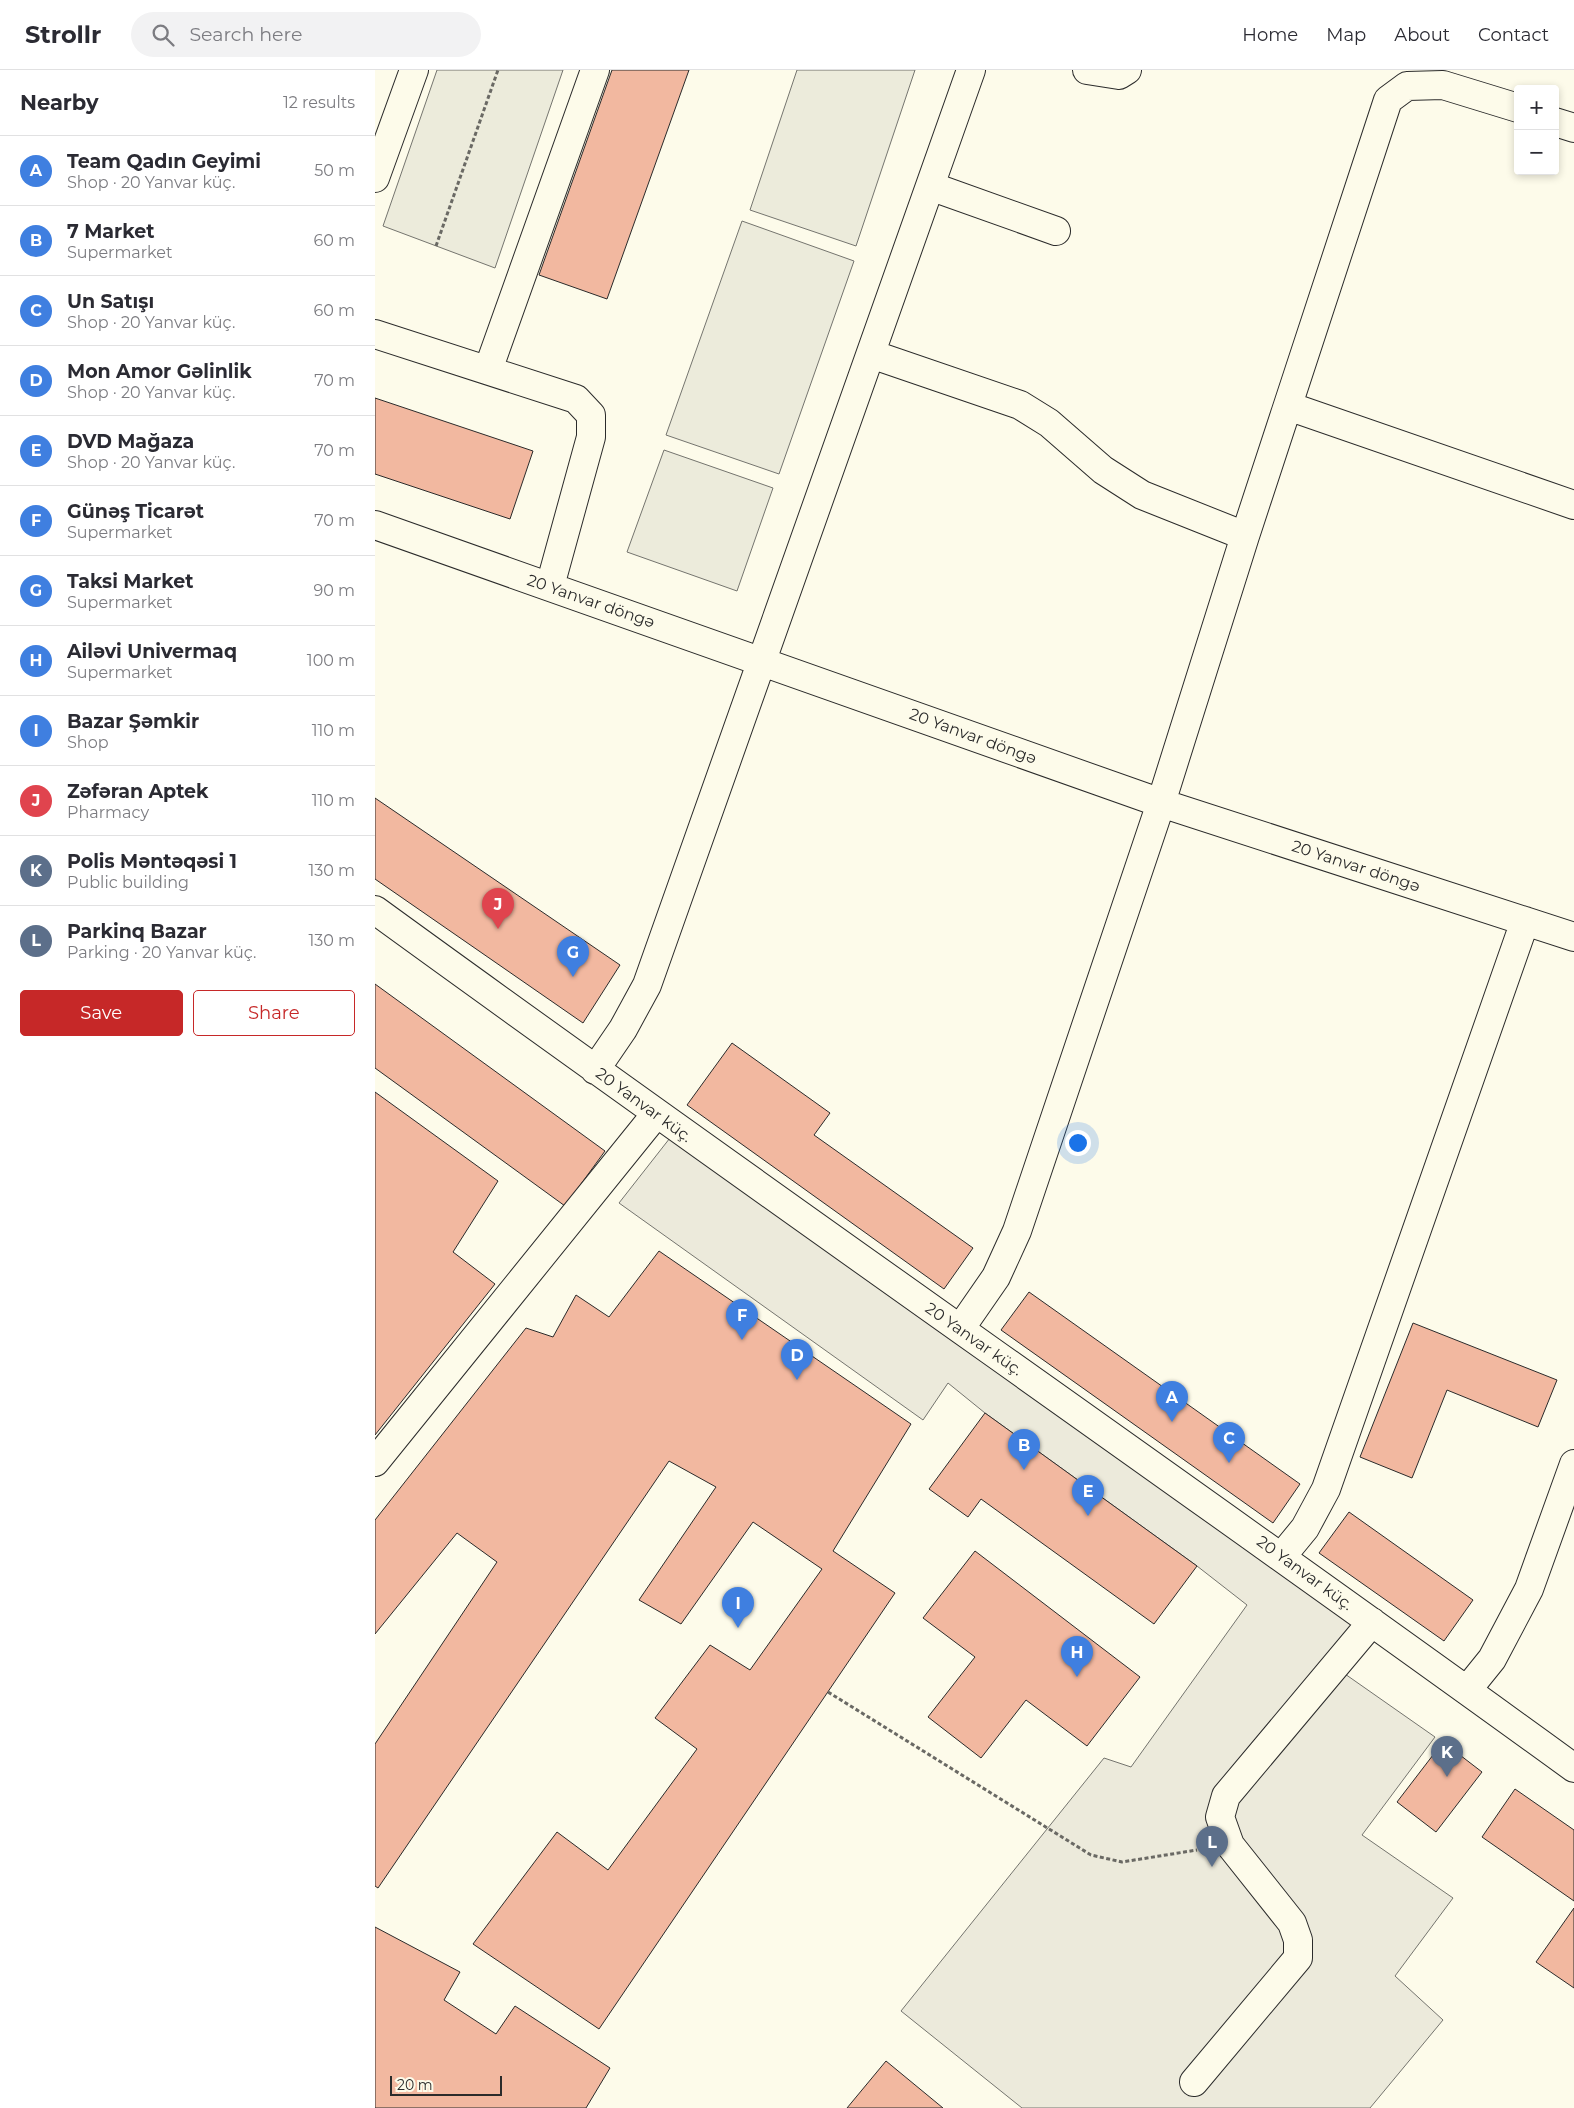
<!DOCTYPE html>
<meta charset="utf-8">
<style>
body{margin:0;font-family:Montserrat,sans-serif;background:#f2f2f3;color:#2b2b33}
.controls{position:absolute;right:15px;top:15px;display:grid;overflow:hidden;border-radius:5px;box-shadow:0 2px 8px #0003}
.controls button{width:45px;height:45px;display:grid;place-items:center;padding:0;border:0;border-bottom:1px solid #e1e1e2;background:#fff;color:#2b2b33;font:25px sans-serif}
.scale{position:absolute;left:15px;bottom:12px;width:112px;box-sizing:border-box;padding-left:5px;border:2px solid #2b2b2b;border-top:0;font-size:14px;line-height:18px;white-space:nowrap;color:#2b2b2b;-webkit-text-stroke:4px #fdfbea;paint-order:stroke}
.you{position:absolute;left:702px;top:1072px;width:18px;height:18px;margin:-12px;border:4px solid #fff;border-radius:50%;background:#1a73e8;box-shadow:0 0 0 8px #1a73e833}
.badge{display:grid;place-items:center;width:32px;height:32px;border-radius:50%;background:#c62828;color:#fff;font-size:16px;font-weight:700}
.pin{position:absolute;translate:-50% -41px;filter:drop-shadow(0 1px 2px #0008)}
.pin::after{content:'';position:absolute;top:26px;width:18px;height:15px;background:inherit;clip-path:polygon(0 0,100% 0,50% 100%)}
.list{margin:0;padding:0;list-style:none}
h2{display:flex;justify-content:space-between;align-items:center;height:65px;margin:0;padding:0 20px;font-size:21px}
h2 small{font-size:16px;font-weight:400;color:#7c7c81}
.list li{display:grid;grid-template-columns:32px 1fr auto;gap:15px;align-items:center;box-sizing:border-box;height:70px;padding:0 20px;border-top:1px solid #e1e1e2}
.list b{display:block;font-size:19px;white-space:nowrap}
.list p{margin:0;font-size:16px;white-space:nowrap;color:#7c7c81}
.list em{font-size:16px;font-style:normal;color:#7c7c81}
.actions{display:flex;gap:10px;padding:15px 20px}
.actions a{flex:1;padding:11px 0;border:1px solid #c62828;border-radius:5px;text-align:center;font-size:18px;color:#c62828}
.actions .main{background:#c62828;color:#fff}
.icon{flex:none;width:28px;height:28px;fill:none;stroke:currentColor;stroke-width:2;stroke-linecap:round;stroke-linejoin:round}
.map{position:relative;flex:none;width:1199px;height:2038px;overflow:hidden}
header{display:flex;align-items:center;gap:30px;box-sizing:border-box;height:70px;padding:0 25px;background:#fff;border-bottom:1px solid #e1e1e2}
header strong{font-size:24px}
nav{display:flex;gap:28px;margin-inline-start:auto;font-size:18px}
.search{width:350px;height:45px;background:#f2f2f3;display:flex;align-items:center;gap:12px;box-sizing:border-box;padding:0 18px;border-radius:28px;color:#7c7c81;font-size:19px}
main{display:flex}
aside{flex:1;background:#fff}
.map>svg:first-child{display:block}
.green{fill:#ecebdb;stroke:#74746e}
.parking{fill:#eceadb;stroke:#74746e}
.building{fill:#f2b8a0;stroke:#2b2b2b}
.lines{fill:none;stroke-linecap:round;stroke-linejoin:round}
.minor-casing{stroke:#2b2b2b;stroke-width:30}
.path{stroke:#6a6964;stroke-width:3;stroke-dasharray:4 2.5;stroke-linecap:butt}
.minor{stroke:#fdfbea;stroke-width:28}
.labels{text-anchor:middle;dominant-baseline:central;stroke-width:4;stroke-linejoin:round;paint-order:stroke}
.street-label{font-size:16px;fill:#2b2b2b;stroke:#fdfbea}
</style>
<header>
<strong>Strollr</strong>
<div class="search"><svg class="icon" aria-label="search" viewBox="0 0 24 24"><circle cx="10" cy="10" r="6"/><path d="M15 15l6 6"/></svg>Search here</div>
<nav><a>Home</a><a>Map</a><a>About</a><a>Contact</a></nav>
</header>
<main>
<aside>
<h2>Nearby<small>12 results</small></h2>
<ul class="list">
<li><span class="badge" style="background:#3f7fe0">A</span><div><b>Team Qadın Geyimi</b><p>Shop · 20 Yanvar küç.</p></div><em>50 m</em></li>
<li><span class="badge" style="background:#3f7fe0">B</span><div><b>7 Market</b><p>Supermarket</p></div><em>60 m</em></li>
<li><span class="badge" style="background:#3f7fe0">C</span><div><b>Un Satışı</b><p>Shop · 20 Yanvar küç.</p></div><em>60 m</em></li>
<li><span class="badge" style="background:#3f7fe0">D</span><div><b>Mon Amor Gəlinlik</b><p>Shop · 20 Yanvar küç.</p></div><em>70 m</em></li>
<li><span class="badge" style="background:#3f7fe0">E</span><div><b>DVD Mağaza</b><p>Shop · 20 Yanvar küç.</p></div><em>70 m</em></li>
<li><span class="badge" style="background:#3f7fe0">F</span><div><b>Günəş Ticarət</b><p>Supermarket</p></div><em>70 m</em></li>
<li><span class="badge" style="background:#3f7fe0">G</span><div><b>Taksi Market</b><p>Supermarket</p></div><em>90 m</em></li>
<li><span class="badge" style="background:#3f7fe0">H</span><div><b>Ailəvi Univermaq</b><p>Supermarket</p></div><em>100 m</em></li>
<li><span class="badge" style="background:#3f7fe0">I</span><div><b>Bazar Şəmkir</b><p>Shop</p></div><em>110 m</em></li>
<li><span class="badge" style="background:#e0444e">J</span><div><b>Zəfəran Aptek</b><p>Pharmacy</p></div><em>110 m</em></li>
<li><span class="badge" style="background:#5c6f8a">K</span><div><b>Polis Məntəqəsi 1</b><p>Public building</p></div><em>130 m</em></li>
<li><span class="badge" style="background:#5c6f8a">L</span><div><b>Parkinq Bazar</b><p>Parking · 20 Yanvar küç.</p></div><em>130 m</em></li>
</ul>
<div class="actions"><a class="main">Save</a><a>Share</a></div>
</aside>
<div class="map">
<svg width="1199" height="2038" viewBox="0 0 1199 2038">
<rect width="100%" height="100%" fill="#fdfbea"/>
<path class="green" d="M62,0H188L120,198L8,156Z
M422,0H540L481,176L375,140Z
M367,151L479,191L404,404L291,365Z
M289,380L398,418L362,521L252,482Z"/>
<path class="parking" d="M302,1059L997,1552L960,1597L1060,1667L987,1765L1078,1828L1020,1906L1068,1950L995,2038H647L526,1941L729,1688L756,1697L872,1535L822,1496L610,1343L573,1313L548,1350L244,1133Z"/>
<path class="building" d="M237,0H314L232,229L164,205Z
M0,328L158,381L135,449L0,404Z
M0,728L245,895L208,953L0,809Z
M0,914L230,1081L190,1136L0,998Z
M357,973L455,1043L439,1065L598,1178L569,1219L312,1035Z
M0,1022L123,1111L78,1182L120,1214L0,1365Z
M284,1181L536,1354L458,1481L520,1523L224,1959L98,1874L182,1762L233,1800L322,1679L280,1648L335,1575L375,1600L447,1499L378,1452L306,1554L264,1530L341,1417L294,1391L3,1818L0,1816V1674L122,1492L82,1463L0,1564V1450L151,1258L178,1267L201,1225L234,1247Z
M654,1222L925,1414L898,1453L626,1260Z
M1038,1253L1182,1310L1163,1357L1072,1320L1037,1408L985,1387Z
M610,1343L822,1496L779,1554L606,1429L593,1447L554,1419Z
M974,1442L1098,1530L1069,1571L944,1483Z
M600,1481L765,1607L712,1676L651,1630L606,1688L553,1647L600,1587L548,1548Z
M1068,1672L1107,1702L1061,1762L1022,1732Z
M1140,1719L1199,1760V1831L1107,1767Z
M1199,1838V1918L1161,1892Z
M0,1857L85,1902L69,1930L121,1964L140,1936L235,1998L211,2038H0Z
M511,1991L568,2038H472Z"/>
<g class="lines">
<defs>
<path id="minor" d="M712,0L744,5L752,0
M1180,52L1199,58
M0,108L39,0
M555,116L681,161
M0,264L201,329L216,345V367L175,516
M496,284L645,335L674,353L728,400L767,425L870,466
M113,300L220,0
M913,336L1199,435
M0,455L786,733L1199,867
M0,840C397,1129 801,1409 1199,1698
M220,1000L248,959L272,915L596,0
M585,1259L621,1207L642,1161L786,733L870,466L1013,30L1032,16L1068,15L1143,38
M0,1392L281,1044
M907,1486L930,1458L951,1419L1150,851
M1092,1620L1117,1589L1154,1519L1199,1394
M819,2012L923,1888V1870L917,1853L855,1775L845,1747L851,1726L997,1552"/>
</defs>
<use href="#minor" class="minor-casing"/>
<path class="path" d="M61,176L123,0
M453,1622L716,1785L747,1792L822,1780"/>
<use href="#minor" class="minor"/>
</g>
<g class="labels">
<g class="street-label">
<text transform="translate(216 531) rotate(19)">20 Yanvar döngə</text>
<text transform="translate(598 666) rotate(20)">20 Yanvar döngə</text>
<text transform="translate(981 796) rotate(18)">20 Yanvar döngə</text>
<text transform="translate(269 1035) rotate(36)">20 Yanvar küç.</text>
<text transform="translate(599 1269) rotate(35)">20 Yanvar küç.</text>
<text transform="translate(930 1503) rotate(36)">20 Yanvar küç.</text>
</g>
</g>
</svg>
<div class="controls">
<button>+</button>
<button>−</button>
</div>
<div class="scale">20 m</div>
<div class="you"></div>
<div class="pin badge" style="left:797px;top:1352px;background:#3f7fe0">A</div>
<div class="pin badge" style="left:649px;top:1400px;background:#3f7fe0">B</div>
<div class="pin badge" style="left:854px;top:1393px;background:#3f7fe0">C</div>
<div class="pin badge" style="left:422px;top:1310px;background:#3f7fe0">D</div>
<div class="pin badge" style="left:713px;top:1446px;background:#3f7fe0">E</div>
<div class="pin badge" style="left:367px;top:1270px;background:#3f7fe0">F</div>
<div class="pin badge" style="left:198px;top:907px;background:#3f7fe0">G</div>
<div class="pin badge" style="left:702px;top:1607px;background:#3f7fe0">H</div>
<div class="pin badge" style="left:363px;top:1558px;background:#3f7fe0">I</div>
<div class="pin badge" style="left:123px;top:859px;background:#e0444e">J</div>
<div class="pin badge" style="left:1072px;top:1707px;background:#5c6f8a">K</div>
<div class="pin badge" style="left:837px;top:1797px;background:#5c6f8a">L</div>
</div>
</main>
